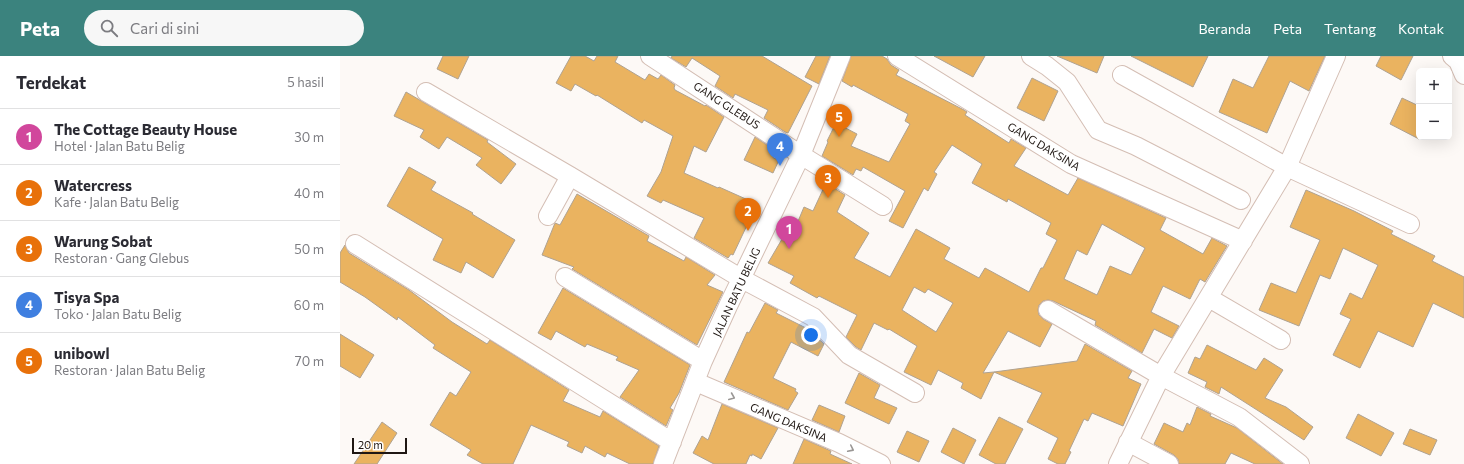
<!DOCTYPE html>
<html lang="id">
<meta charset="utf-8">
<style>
body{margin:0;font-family:Commissioner,sans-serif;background:#f7f7f7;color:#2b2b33}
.controls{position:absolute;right:12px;top:12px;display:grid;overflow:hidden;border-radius:6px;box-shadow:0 4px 16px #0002}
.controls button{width:36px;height:36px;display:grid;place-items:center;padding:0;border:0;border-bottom:1px solid #e1e1e2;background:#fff;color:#2b2b33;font:20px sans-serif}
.scale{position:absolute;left:12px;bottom:10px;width:55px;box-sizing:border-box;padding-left:4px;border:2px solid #1f1713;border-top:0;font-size:11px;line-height:14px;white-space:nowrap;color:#1f1713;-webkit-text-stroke:3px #fff;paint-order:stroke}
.you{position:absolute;left:471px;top:279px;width:14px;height:14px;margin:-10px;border:3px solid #fff;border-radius:50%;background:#1a73e8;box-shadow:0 0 0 6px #1a73e833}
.badge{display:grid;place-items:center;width:26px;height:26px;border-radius:50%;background:#3b837e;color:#fff;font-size:13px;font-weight:700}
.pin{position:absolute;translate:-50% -33px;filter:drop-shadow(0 1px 2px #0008)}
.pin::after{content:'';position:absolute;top:21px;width:14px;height:12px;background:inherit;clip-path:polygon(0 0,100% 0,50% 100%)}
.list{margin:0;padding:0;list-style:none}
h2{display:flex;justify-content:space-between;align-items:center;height:52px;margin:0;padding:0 16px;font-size:17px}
h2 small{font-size:13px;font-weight:400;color:#7c7c81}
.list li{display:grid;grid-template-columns:26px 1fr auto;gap:12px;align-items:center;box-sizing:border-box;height:56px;padding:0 16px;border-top:1px solid #e1e1e2}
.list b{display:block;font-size:15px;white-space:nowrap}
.list p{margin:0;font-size:13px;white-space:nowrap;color:#7c7c81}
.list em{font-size:13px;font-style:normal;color:#7c7c81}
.icon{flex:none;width:22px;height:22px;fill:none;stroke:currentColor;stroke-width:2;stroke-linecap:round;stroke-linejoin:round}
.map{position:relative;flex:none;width:1124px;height:408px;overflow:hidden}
header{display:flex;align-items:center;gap:24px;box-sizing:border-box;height:56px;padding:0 20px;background:#3b837e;color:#fff}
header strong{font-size:19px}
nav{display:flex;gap:22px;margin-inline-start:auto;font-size:14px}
.search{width:280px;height:36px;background:#f7f7f7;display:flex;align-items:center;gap:10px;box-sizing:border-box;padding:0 14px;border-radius:22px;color:#7c7c81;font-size:15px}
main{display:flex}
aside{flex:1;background:#fff}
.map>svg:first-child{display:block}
.building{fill:#eab360;stroke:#afa291;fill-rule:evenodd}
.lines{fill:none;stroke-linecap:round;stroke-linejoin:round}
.minor-casing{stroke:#d4beb4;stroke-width:20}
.minor{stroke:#fff;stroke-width:18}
.oneway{stroke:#9a9795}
.labels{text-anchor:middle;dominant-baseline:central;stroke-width:3;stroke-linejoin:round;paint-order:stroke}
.street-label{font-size:11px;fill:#1f1713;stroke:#fff}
</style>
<header>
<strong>Peta</strong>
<div class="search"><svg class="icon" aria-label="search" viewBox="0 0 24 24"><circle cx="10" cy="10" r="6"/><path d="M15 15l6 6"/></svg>Cari di sini</div>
<nav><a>Beranda</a><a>Peta</a><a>Tentang</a><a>Kontak</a></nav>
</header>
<main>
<aside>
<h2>Terdekat<small>5 hasil</small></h2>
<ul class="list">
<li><span class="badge" style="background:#d1479c">1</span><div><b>The Cottage Beauty House</b><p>Hotel · Jalan Batu Belig</p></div><em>30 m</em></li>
<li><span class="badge" style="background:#e8710a">2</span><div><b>Watercress</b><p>Kafe · Jalan Batu Belig</p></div><em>40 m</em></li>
<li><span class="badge" style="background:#e8710a">3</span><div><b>Warung Sobat</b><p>Restoran · Gang Glebus</p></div><em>50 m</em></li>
<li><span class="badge" style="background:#3f7fe0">4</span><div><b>Tisya Spa</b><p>Toko · Jalan Batu Belig</p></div><em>60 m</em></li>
<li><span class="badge" style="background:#e8710a">5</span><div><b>unibowl</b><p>Restoran · Jalan Batu Belig</p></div><em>70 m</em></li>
</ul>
</aside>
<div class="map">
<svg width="1124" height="408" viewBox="0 0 1124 408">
<rect width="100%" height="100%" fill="#fdf9f6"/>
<path class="building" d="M103,0H129L118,23L97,13Z
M231,0H245L254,5L257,0H278L275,6L305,24L309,18L318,23L321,19L335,29L334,32L335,34L365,50L366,49L384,61L366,96L354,90L344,117L378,132L379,131L417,148L393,199L391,198L388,202L354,182L364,162L323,144L321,147L307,140L321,116L333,80L304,64L302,67L257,39L256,40L235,28L231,35L216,27Z
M332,0H422L472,30L448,77L445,76L424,62L428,54L395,38L393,42L375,30L380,20L352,2L346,11L331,2Z
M476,0H490L479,28L465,21Z
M511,0H542L547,3L551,9L559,14L556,19L624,54L627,56L625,59L669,87L671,83L686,92L674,110L728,139L738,122L826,162L820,174L863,198L872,182L887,190L865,226L860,223L850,243L823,230L811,256L839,270L832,282L814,273L802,297L755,269L756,265L713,245L708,244L703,245L699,249L698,254L699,259L703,263L712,268L700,291L668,275L643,317L654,316L641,343L621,332L623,327L598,314L591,329L564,316L577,290L549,273L548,274L534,267L521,294L516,291L506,281L517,259L479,240L477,242L450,227L454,220L428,207L445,178L451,182L464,151L473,155L486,127L505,139L497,156L529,177L514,202L550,221L576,173L610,192L604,203L639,222L645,212L689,236L701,212H703L717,184L706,178L711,167L668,143L667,146L632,127L642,108L612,89L594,116L597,118L588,135L584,132L563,172L549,165L565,135L523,111L521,115L516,113L513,119L482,100L488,86L487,85L496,67L517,78L511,90L549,106L570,68L565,65L568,58L513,29L512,31L502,25ZM762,168L805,192L791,219L770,210L757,239L724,223L737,194L747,199ZM574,231L585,237L588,233L613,247L596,276L562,254Z
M594,0H645L633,21Z
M717,0H764L757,17Z
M791,0H868L853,31Z
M929,0H985L969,35L950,25L927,77L879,56L893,23L913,32Z
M1041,0H1073L1061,24L1036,10Z
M692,22L718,35L704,65L677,52Z
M66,36L148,84L147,86L176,108L161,128L136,109L142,102L107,81L99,93L80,81L84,74L54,60Z
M1062,42L1079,50V83L1050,68Z
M415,81L436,95L433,102L439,104L433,117L404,104Z
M69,111L96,126L91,134L133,157L132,158L175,184L153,222L126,206L121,217L93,204L103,183L47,150Z
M966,134L1014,155L1053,175L1051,178L1095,200L1092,205L1124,221V262L1093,247L1073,291L1038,275L1020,312L993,299L1011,263L1000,258L1010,237L1022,243L1038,209L1003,192L990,223L980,219L959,270L919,254L931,227L956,237L980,184L950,171Z
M237,138L309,180L307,185L344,205L346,201L375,219L367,229L383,236L357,289L232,213L234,211L202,199L215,167L220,169Z
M5,189L9,197L69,234L112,266L147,288L150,284L229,334L223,345L260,361L263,355L319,390L313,408H290L267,397L265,401L245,390L242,397L227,390L229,386L191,369L173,408H143L127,399L131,394L90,369L110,336L116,340L131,316L93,292L95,289L58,261L57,264L25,241L0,226V197Z
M223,232L350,309L339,337L330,352L333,354L326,370L280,341L299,314L276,304L278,301L247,288L245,291L216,275L211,284L198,277Z
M425,247L438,254L436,257L468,273L466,277L481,285L484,288L478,300L451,286L433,322L456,333L455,335L458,337L448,354L384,326L407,276L409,277Z
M0,278L34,299L20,322L0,310Z
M745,288L792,315L788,322L801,328L783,370L752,357L748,365L744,363L729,395L731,396L725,408H718L708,403L718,382L687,366L702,337L654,316L737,305Z
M867,289L916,314L924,302L943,314L925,342L946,351L973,371L964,384L881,331L879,338L865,331L867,326L848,317L855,301L860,303Z
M519,317L540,329L534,342L557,352L549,368L505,347Z
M382,348L438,372L421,403L412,398V400L410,399L406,408H374L353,397L362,380L368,384Z
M479,349L505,360L499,376L472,364Z
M857,351L871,358L870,360L897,372L943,408H915L891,397L885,408H839L838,403L834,399L814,388L824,367L843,376L847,367L850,369Z
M1018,358L1054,377L1041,400L1006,382Z
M659,361L683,373L665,408H656L639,399Z
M42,366L57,377L37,408H14Z
M613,372L636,384L624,408L601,396Z
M1070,373L1097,384L1090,399L1063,388Z
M567,375L589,385L579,406L557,396Z
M464,383L491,395L490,398L512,408H453Z"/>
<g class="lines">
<defs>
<path id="minor" d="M310,0L461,99L543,150
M557,0L731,108L903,185
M691,0L707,10L727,26L758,74L796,90L901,144
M1112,0L1118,5L1124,19
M782,19L947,111L1070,168
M86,36L230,120L402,223L473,261L509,299L575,337
M208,160L230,120
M15,188L332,386
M225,221L363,305
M869,242L941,284
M708,254L821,320L899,361L960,408
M356,326L499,387L541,408
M788,386L829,408
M323,408L363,305L388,250L461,99L501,0
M778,408L821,320L947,111L996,0"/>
</defs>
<use href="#minor" class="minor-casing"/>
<use href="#minor" class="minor"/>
</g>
<defs><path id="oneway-chevron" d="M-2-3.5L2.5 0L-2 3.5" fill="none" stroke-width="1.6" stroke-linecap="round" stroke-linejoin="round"/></defs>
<g class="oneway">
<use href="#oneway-chevron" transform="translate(392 341) rotate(23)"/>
<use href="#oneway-chevron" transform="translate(511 393) rotate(26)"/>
</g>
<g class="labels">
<g class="street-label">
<text transform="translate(387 49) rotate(33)">GANG GLEBUS</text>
<text transform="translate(704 90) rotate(31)">GANG DAKSINA</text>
<text transform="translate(396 236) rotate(-65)">JALAN BATU BELIG</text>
<text transform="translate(449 366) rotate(23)">GANG DAKSINA</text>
</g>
</g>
</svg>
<div class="controls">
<button>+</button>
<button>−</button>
</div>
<div class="scale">20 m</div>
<div class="you"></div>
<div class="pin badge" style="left:449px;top:193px;background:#d1479c">1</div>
<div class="pin badge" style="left:408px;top:175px;background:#e8710a">2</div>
<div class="pin badge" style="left:488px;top:142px;background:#e8710a">3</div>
<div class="pin badge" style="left:440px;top:110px;background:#3f7fe0">4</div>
<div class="pin badge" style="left:499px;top:81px;background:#e8710a">5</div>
</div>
</main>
